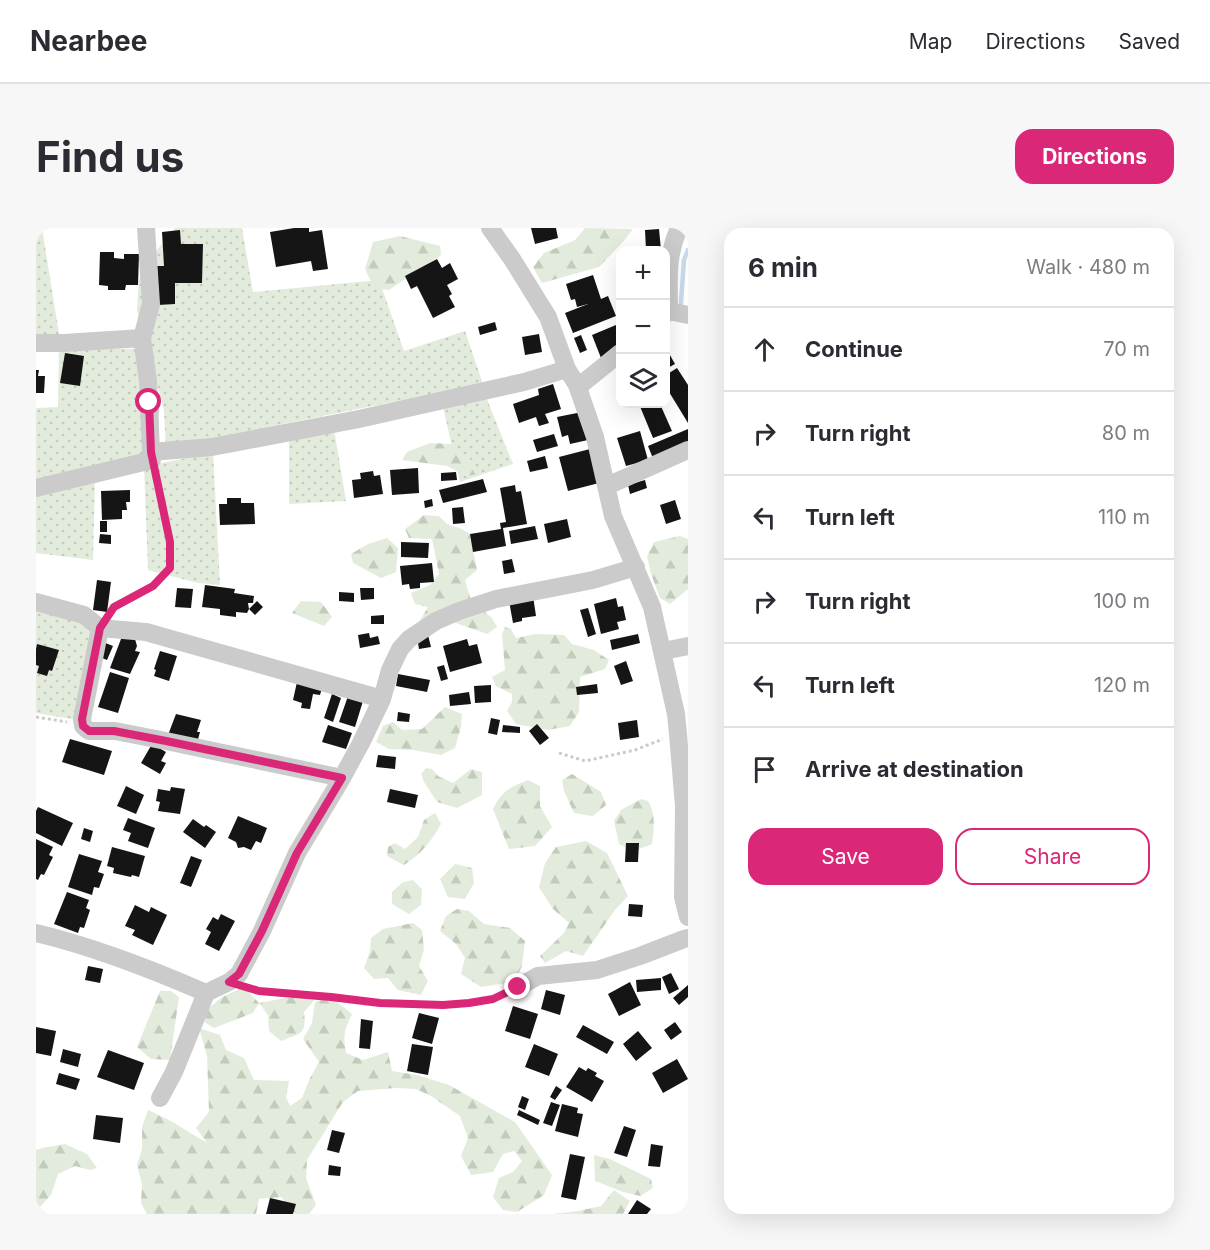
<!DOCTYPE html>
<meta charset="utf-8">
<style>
body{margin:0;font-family:Inter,sans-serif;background:#f7f7f7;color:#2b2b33}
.controls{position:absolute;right:18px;top:18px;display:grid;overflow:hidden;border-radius:12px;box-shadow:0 6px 24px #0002}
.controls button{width:54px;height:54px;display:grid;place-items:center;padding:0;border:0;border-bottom:2px solid #e1e1e2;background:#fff;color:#2b2b33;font:30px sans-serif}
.stop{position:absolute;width:18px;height:18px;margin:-14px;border:4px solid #db2777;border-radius:50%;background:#fff}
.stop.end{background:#db2777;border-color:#fff;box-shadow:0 2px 6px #0008}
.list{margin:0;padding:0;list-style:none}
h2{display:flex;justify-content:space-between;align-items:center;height:78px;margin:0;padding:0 24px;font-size:26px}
h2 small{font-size:20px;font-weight:400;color:#7c7c81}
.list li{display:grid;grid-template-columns:39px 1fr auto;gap:18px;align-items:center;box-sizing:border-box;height:84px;padding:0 24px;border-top:2px solid #e1e1e2}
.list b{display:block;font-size:22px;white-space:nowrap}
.list em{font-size:20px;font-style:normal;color:#7c7c81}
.actions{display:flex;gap:12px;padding:18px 24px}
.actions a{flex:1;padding:14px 0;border:2px solid #db2777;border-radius:18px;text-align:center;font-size:21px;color:#db2777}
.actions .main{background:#db2777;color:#fff}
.icon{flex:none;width:33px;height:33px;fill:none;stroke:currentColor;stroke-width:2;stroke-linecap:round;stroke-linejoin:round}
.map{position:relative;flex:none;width:652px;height:986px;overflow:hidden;border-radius:18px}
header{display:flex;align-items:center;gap:36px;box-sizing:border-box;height:84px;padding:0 30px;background:#fff;border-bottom:2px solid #e1e1e2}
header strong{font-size:28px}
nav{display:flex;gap:33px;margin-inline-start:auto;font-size:21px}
.intro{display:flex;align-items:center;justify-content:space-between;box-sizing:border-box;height:144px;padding:0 36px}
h1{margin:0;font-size:42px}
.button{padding:15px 27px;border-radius:18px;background:#db2777;color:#fff;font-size:21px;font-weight:700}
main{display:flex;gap:36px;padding:0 36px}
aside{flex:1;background:#fff;border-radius:18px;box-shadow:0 6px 24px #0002}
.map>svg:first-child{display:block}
.grass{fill:url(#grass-dots)}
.forest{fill:url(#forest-firs)}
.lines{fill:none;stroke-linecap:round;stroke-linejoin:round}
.stream{stroke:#c8daec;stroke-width:4.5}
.building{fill:#151515}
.path{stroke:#cbcbcb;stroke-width:3;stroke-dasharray:3 3;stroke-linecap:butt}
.minor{stroke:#cbcbcb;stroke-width:18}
.route{stroke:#db2777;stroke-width:8}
</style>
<header>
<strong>Nearbee</strong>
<nav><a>Map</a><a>Directions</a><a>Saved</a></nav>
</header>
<div class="intro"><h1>Find us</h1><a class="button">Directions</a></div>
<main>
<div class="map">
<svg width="652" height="986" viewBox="0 0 652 986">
<defs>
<pattern id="grass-dots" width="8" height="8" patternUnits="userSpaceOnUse" patternTransform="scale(1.5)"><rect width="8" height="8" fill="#e3ecdc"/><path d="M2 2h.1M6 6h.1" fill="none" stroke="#c3cbbd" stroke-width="1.8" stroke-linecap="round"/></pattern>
<pattern id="forest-firs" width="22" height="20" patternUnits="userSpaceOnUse" patternTransform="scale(1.5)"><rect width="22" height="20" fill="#e3ecdc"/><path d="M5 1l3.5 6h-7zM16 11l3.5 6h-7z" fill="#c3cbbd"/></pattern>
</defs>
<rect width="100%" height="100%" fill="#fff"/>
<path class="grass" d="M0,0H6L23,106L0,107Z
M139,0H206L217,64L343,52L368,123L429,103L447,156L237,198L130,223L128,183L121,157L123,180L122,226L0,251V180L22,179L23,120L111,121L101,83L103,52L116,28Z
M450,169L477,236L424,254L407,179Z
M298,201L310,273L253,276V211Z
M177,224L184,357L162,355L112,342L108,239Z
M59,251L57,332L0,325V266Z
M0,379L64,396L46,493L0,485Z"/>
<path class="forest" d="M549,0L597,1L587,14L563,39L506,55L497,39L508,25L539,12Z
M364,8L404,18L405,27L353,62L338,60L329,41L337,14Z
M394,215L415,216L435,232L443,246L430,248L411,238L366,232L371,224Z
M388,287L403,288L411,296L426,301L434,306L441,342L429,352L435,372L456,390L461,399L451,406L417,394H383L392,379L379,376L375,365L394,357L403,346L396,311L373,310L369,301Z
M644,308L652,311V361L634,376L624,370L615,346L611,328L618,314Z
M351,310L362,320L360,344L345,350L317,335L315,326L332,316Z
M265,373L285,374L296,389L288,398L256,385Z
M469,399L475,401L480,410L500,406L528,407L536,416L558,422L573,432L569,441L544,449L543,484L534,498L512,502L480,496L471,483L476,474V466L460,458L456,449L469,442L466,406Z
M409,479L426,486L425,499L419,520L405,527L377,522L353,521L340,514L347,498L357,494L366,502L386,501Z
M390,540L396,541L402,548L417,555L435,541L446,544V567L421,580L401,574L388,554L385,546Z
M536,546L565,564L570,577L557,588L538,585L528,563L526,552Z
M492,552L504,558V578L516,599L499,618L473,621L457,581C466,563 474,559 492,552Z
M605,571L612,573C620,586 618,600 616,616L598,623L583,616L578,593L585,582Z
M399,585L405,596C395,614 385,626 368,637L351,628L352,619L359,615L369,621L382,609L388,592Z
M550,613L571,625L592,668L579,682L547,728L530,723L509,735L504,728L528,705L533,695L517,681L503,659L509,635L520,619Z
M419,636L436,640L438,655L429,671L412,669L404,651Z
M377,652L386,661L385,677L373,686L356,676V664L367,654Z
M421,681L433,683L448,696L474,700L489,713L486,738L478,754L445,759L425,746L429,730L420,716L404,703L410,688Z
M377,695L386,702L388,722L383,738L392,753L385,767L362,762L352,750L338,751L328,740L334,723L335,710L347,701Z
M208,759L223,775L249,770L282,768L268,784C271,807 264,805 245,813L233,803L232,787L223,775L217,785L178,800L168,794L173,780L186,769Z
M124,763H135L143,769L134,832L115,831L101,819Z
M295,769L316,786C308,803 307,807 310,825L327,832L352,824L356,843L381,847L413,857L479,894L516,947L508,967L481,984L467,982L457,969L463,950L477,944L486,933L478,923L467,926L457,944L435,947L425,928L432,910L424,888L395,868L380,861L360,860L322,863L307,874L271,932L270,950L280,977L273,986H260L245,969L223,971L220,986H111L105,975L106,956L101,937L106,921V899L112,882L135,893L171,915L160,900L173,884L171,828L163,800L184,807L190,822L208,830L218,852L253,853L250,869L254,878L266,870L273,852L283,834L267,811L276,795L279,774Z
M29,916L51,926L61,940L54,942L39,938L22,946L15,967L4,979V986H0V922L6,920Z
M558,927L574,931L615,951L617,960L604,968L587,964L559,953Z
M578,962L594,973L587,986H518L542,983L565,978Z"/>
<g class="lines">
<path class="stream" d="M645,75L648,32L652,22"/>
</g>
<path class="building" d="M258,0H273V4L286,2L292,41L277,43L275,33L240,39L234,4Z
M495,0H520L522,10L499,16Z
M623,1L625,22H610L609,2Z
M144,2L145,16H167L166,55H139V76L122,77L121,38H128L126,4Z
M64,24H78V30L88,31V26H103L102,57H90L89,62H72V58L63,57Z
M401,31L406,40L414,35L422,51L411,57L416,66L413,68L419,79L397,90L381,58L375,61L369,48Z
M557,47L565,71L572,68L580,88L537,105L529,85L552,76L541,79L539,71L535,72L530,56Z
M459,94L461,102L444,107L442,99Z
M580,97L584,108V116L565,130L556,107Z
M503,106L506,124L489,127L486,109Z
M545,107L551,122L544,125L538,110Z
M630,120L639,136L630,141Z
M29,125L48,128L44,158L24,155Z
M641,140L652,157V195L630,159V147Z
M0,142H3L2,148H9L8,165H0Z
M517,156L525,181L509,186L513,195L503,198L500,189L483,195L477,176L503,167L502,161Z
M603,176H624L636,203L617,210Z
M546,184L552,212L534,216L532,207L526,209L521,189Z
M652,201V218L618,233L612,218Z
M604,203L612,232L590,238L581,210Z
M518,206L522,218L501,224L497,212Z
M554,221L563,255L532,263L523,229Z
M509,228L512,240L494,244L491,233Z
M382,240L383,265L356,267L354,242Z
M337,243L338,248L344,247L347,266L318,270L316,252L325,251L324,245Z
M420,244L421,252L405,253V245Z
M447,251L451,264L407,275L403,262Z
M609,252L611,260L594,266L592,257Z
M479,257L480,264L485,263L491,296L467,300L470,318L437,324L434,306L465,301L464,295L470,294L464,260Z
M94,262V274H90L91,282H86V291L66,292L65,263Z
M191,270H205V275H218L219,296L184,297L183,276H191Z
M396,271L397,278L389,280L388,273Z
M639,272L645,291L630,296L624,277Z
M427,279L429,295L417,296L416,280Z
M531,291L535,309L512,315L508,296Z
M64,293H71V304H64Z
M499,298L502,311L475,316L473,303Z
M64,306L75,307V316L63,315Z
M365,314L393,315L392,330L365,329Z
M476,331L479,344L468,346L466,333Z
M396,335L398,354L384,355V360L374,361L373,356L366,357L364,338Z
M61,352L75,354L71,384L57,382Z
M169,357L199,361L198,365L218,368L217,375H212L213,381L211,385L200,384V389L184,387V381L166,379Z
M141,360L157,361L155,380L139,379Z
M324,360H338V371L325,372Z
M303,364L318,365V374L303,373Z
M497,368L500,388L486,390V393L477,395L473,373Z
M580,370L582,379L587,378L590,392L581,394L583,401L565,406L558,376Z
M221,373L227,379L219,387L213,381Z
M552,380L560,406L552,409L544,382Z
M348,387V396H335V388Z
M88,403L99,411L101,418L99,423L104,424L94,446L74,440Z
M333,405L334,410L342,408L344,416L324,420L322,407Z
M602,406L604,415L576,422L574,412Z
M392,407L395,419L383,421L381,409Z
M431,411L433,418L441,416L446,435L414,444L407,418Z
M67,414L77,418L71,432L61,428Z
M1,416L23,422L16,443L13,442L11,448L1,445L3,438L0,437V421Z
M124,423L141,428L133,453L118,448L120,442L118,441Z
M590,433L597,453L585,457L578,438Z
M408,437L412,451L405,453L401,439Z
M74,444L93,450L82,485L62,479Z
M362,446L394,452L391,464L360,458Z
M261,454L286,460L284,467L277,466L274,481L265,480L266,475L257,472Z
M561,456L562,465L541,467L540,459Z
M455,457V474L439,475L438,458Z
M433,464L435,476L414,478L413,467Z
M296,466L305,470L297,494L288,490Z
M312,468L327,473L319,499L303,494Z
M362,484L374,486L373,494L361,493Z
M140,486L165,492L161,504H164L161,515L132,507Z
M455,490L464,492L461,507L452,505Z
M601,492L603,509L584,512L582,495Z
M501,496L513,510L504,517L493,503Z
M292,497L316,505L310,521L286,514Z
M467,497L484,499V505L466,504Z
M34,511L76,523L68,547L26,534Z
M116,516L130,524L125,533L130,535L124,546L105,535Z
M342,527L360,529L359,541L340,539Z
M90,558L108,567L100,586L81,578Z
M135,559L149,561L144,586L122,583L124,574L120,573L122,561L134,563Z
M354,561L382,567L379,580L351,574Z
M2,579L37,595L26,618L0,605V583Z
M202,588L231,600L225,615L220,613L215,622L208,619L202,620L200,614L192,610Z
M92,590L119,600L112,620L92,613L95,605L87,602Z
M157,591L168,599L170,597L180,604L169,620L147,604Z
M48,600L57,603L54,614L45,611Z
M0,611L17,619L13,627L17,629L8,647L5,646L2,652L0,651Z
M590,615H603L602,634H589Z
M76,619L109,628L103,649L96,647L95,649L77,645L78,640L71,638Z
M43,626L66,633L62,644L68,646L63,660L58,659L56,667L32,659Z
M155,628L166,632L155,659L144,655Z
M31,664L53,672L50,680L54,682L48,700L44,699L42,705L18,696Z
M593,676L607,677L606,689L592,688Z
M99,677L113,684L115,679L131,687L117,717L96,707L99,702L89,698Z
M185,686L199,693L183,723L169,716L175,704L170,701L177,689L182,692Z
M52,738L67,741L64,755L49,752Z
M635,745L643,761L633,766L626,749Z
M625,750V762L601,764L600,752Z
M594,754L605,777L583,788L572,766Z
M652,757V769L643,777L637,770Z
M510,762L529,767L524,787L505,781Z
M477,778L502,786L494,811L469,803Z
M383,785L403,790L396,816L376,810Z
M325,791L337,793L334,821L323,820Z
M639,794L646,804L635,812L628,802Z
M547,797L578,814L571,826L540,809Z
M0,799L20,803L15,828L0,825Z
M602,803L616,820L600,833L587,816Z
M376,816L397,819L392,847L371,843Z
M498,816L522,826L513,848L489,839Z
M27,821L45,826L42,839L24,834Z
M72,822L108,835L98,862L61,849Z
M641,831L652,851L627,865L616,845Z
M543,839L550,843L552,840L561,845L559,848L568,853L556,874L530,859Z
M23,845L44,851L40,862L20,856Z
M520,858L526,862L519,872L514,869Z
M486,868L493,871L489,882L482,879Z
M515,874L524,877L516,898L507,895Z
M526,876L542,880L541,885L547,886L542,909L519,903Z
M483,882L504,892L502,897L481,887Z
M60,887L87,890L84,915L57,911Z
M588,898L600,902L591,929L578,925Z
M296,902L309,905L303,925L291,922Z
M615,916L627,918L624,939L612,938Z
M534,926L549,929L540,972L525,969Z
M293,937L305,939L304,948L292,947Z
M234,970L260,976L257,986H230Z
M601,972L615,981L611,986H592Z"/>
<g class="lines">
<path class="path" d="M75,383L78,379L117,358L134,340V314L120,248
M0,489L31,494
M523,525L549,533L599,522L627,511
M212,760L223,763L295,769L344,775L407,777L433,775L457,771L467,766"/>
<path class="minor" d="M110,0L115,76L106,110L112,153L115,224
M454,0L476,31L512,89L531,141L541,157L559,209L577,288L616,379L640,486L642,506L648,578L647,669L652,689
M633,83L652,87
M630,86L633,83C633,52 630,29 643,0
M0,115H28L106,110
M542,159L584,125
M571,258L652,222
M0,260L116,232L115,224L176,219L323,191L488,154L531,141
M0,374L48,387L64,400L110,404L346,471
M64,400L46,491L47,498L53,503H79L130,513L306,550
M627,423L652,418
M0,705C59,719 115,741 170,765
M482,759L502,748L561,742L604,728L648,711L652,710
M124,870L138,844L170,765L193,754L203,746L226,703L261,625L306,550L325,515L346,471L354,442L364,421L373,411L400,393L423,383L460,371L557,352L600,339"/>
</g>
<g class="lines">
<path class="route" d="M113,174L115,224L134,314V340L117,358L78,379L64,400L46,491L47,498L53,503H78L130,513L306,550L261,625L226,703L203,746L193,754L223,763L295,769L344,775L407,777L433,775L457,771L482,759"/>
</g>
</svg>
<div class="controls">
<button>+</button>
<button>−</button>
<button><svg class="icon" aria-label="layers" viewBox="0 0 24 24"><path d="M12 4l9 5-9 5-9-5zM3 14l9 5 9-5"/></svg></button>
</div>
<div class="stop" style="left:113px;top:174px"></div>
<div class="stop end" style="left:482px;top:759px"></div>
</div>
<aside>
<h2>6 min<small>Walk · 480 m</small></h2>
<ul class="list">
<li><svg class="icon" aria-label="ahead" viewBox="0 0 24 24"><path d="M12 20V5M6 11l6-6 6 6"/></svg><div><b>Continue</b></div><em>70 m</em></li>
<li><svg class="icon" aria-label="right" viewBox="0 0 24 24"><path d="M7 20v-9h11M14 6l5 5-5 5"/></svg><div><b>Turn right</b></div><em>80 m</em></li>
<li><svg class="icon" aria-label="left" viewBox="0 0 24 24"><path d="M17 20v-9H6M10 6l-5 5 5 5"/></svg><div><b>Turn left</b></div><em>110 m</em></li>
<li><svg class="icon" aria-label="right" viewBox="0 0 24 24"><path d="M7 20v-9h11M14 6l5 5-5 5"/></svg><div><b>Turn right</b></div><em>100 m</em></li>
<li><svg class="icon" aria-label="left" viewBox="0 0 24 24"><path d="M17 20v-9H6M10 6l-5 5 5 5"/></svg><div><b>Turn left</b></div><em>120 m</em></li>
<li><svg class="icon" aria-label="arrive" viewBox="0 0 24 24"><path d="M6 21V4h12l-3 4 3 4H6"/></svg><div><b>Arrive at destination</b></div></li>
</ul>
<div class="actions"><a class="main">Save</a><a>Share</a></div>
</aside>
</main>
